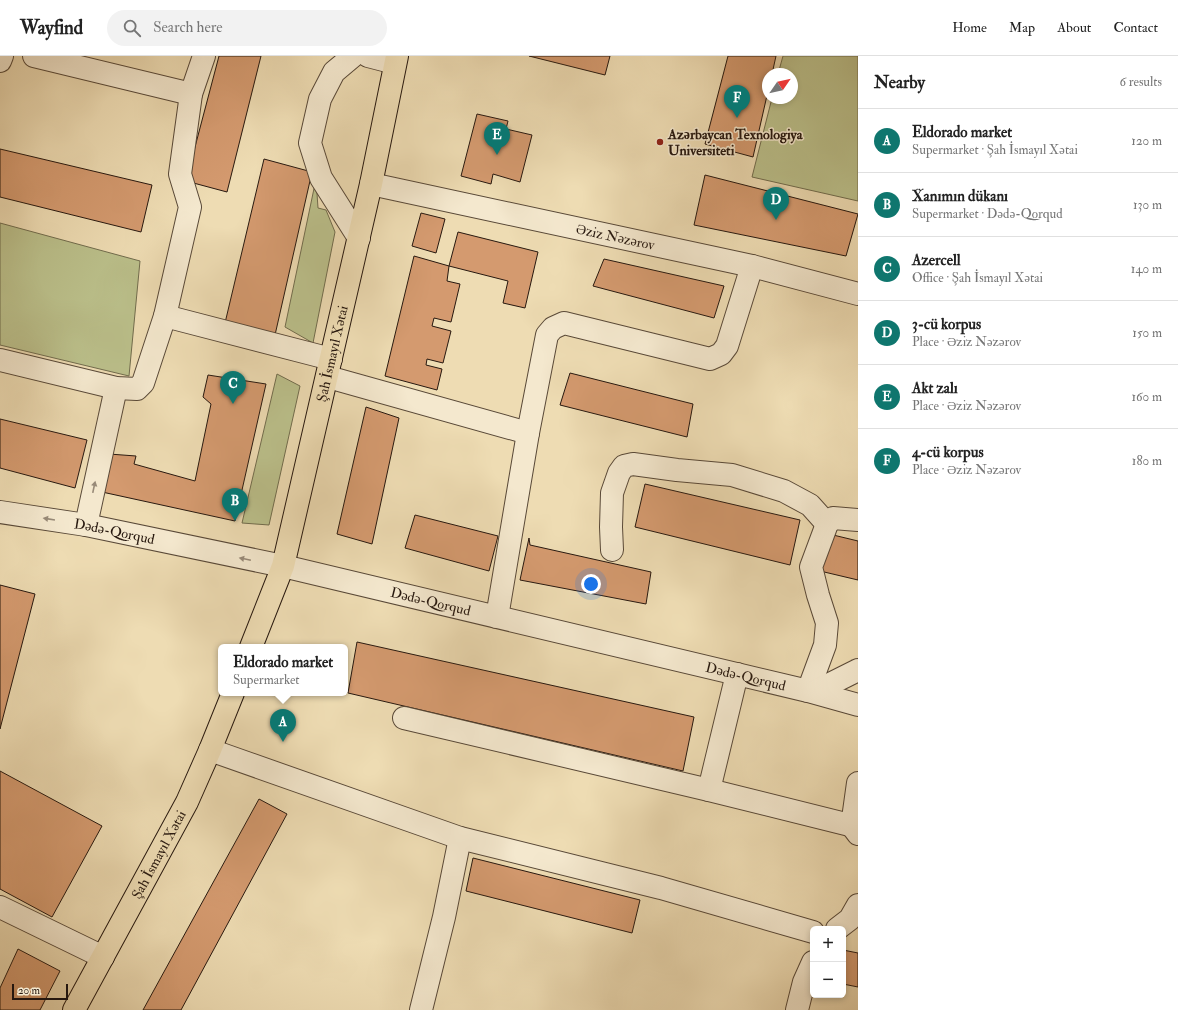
<!DOCTYPE html>
<meta charset="utf-8">
<style>
body{margin:0;font-family:"IM FELL Double Pica",serif;background:#f2f2f2;color:#222}
.controls{position:absolute;right:12px;bottom:12px;display:grid;overflow:hidden;border-radius:6px;box-shadow:0 2px 6px #0003}
.controls button{width:36px;height:36px;display:grid;place-items:center;padding:0;border:0;border-bottom:1px solid #e0e0e0;background:#fff;color:#222;font:20px sans-serif}
.compass{position:absolute;left:762px;top:12px;width:36px;height:36px;border-radius:50%;background:#fff;box-shadow:0 2px 6px #0003;rotate:56deg}
.scale{position:absolute;left:12px;bottom:10px;width:56px;box-sizing:border-box;padding-left:4px;border:2px solid #27180f;border-top:0;font-size:11px;line-height:14px;white-space:nowrap;color:#27180f;-webkit-text-stroke:3px #f4e8ce;paint-order:stroke}
.you{position:absolute;left:591px;top:528px;width:14px;height:14px;margin:-10px;border:3px solid #fff;border-radius:50%;background:#1a73e8;box-shadow:0 0 0 6px #1a73e833}
.badge{display:grid;place-items:center;width:26px;height:26px;border-radius:50%;background:#0f766e;color:#fff;font-size:13px;font-weight:700}
.pin{position:absolute;translate:-50% -33px;filter:drop-shadow(0 1px 2px #0008)}
.pin::after{content:'';position:absolute;top:21px;width:14px;height:12px;background:inherit;clip-path:polygon(0 0,100% 0,50% 100%)}
.popup{position:absolute;left:218px;top:588px;width:130px;height:52px;box-sizing:border-box;display:grid;place-content:center;border-radius:6px;background:#fff;filter:drop-shadow(0 1px 3px #0005);font-size:13px;white-space:nowrap;color:#767676}
.popup b{font-size:15px;color:#222}
.popup::after{content:'';position:absolute;left:50%;top:100%;margin-left:-8px;border:8px solid transparent;border-top-color:#fff}
.list{margin:0;padding:0;list-style:none}
h2{display:flex;justify-content:space-between;align-items:center;height:52px;margin:0;padding:0 16px;font-size:17px}
h2 small{font-size:13px;font-weight:400;color:#767676}
.list li{display:grid;grid-template-columns:26px 1fr auto;gap:12px;align-items:center;box-sizing:border-box;height:64px;padding:0 16px;border-top:1px solid #e0e0e0}
.list b{display:block;font-size:15px;white-space:nowrap}
.list p{margin:0;font-size:13px;white-space:nowrap;color:#767676}
.list em{font-size:13px;font-style:normal;color:#767676}
.icon{flex:none;width:22px;height:22px;fill:none;stroke:currentColor;stroke-width:2;stroke-linecap:round;stroke-linejoin:round}
.map{position:relative;flex:none;width:858px;height:954px;overflow:hidden}
header{display:flex;align-items:center;gap:24px;box-sizing:border-box;height:56px;padding:0 20px;background:#fff;border-bottom:1px solid #e0e0e0}
header strong{font-size:19px}
nav{display:flex;gap:22px;margin-inline-start:auto;font-size:14px}
.search{width:280px;height:36px;background:#f2f2f2;display:flex;align-items:center;gap:10px;box-sizing:border-box;padding:0 14px;border-radius:22px;color:#767676;font-size:15px}
main{display:flex}
aside{flex:1;background:#fff}
.map>svg:first-child{display:block}
.green{fill:#bbc08b;stroke:#716c4d}
.building{fill:#d49a6f;stroke:#27180f}
.lines{fill:none;stroke-linecap:round;stroke-linejoin:round}
.minor-casing{stroke:#594938;stroke-width:24}
.major-casing{stroke:#27180f;stroke-width:24}
.minor{stroke:#f4e8ce;stroke-width:22}
.major{stroke:#eedcb3;stroke-width:22}
.oneway{fill:#988a78}
.poi-dot{fill:#8f2418;stroke:#f4e8ce;stroke-width:1.5}
.labels{text-anchor:middle;dominant-baseline:central;stroke-width:3;stroke-linejoin:round;paint-order:stroke}
.poi-label{font-size:14px;font-weight:bold;fill:#27180f;stroke:#f4e8ce;text-anchor:start}
.street-label{font-size:14px;fill:#27180f;stroke:#f4e8ce}
</style>
<header>
<strong>Wayfind</strong>
<div class="search"><svg class="icon" aria-label="search" viewBox="0 0 24 24"><circle cx="10" cy="10" r="6"/><path d="M15 15l6 6"/></svg>Search here</div>
<nav><a>Home</a><a>Map</a><a>About</a><a>Contact</a></nav>
</header>
<main>
<div class="map">
<svg width="858" height="954" viewBox="0 0 858 954">
<rect width="100%" height="100%" fill="#eedcb3"/>
<filter id="stains"><feTurbulence type="fractalNoise" baseFrequency=".005" numOctaves="4"/><feColorMatrix values="0 0 0 0 .2 0 0 0 0 .09 0 0 0 0 .02 0 0 0 .5 -.17"/></filter>
<radialGradient id="worn" r=".72"><stop offset=".6" stop-color="#630" stop-opacity="0"/><stop offset="1" stop-color="#630" stop-opacity=".3"/></radialGradient>
<path class="green" d="M783,0H858V145L752,121L772,42H792V18H778Z
M316,123L318,152L326,154L335,176L313,287L285,271Z
M0,167L140,205L129,320L0,289Z
M277,318L300,330L269,469L242,467Z"/>
<path class="building" d="M219,0H261L227,136L186,125Z
M529,0H610L605,19Z
M728,0H776L772,18H768V35L753,101L705,88Z
M477,58L508,65L506,73L532,79L520,126L493,118L491,128L461,120Z
M0,93L152,129L141,176L0,141Z
M264,103L312,116L275,279L225,267Z
M705,119L858,158L846,200L694,169Z
M421,157L445,163L436,197L412,190Z
M458,176L538,196L525,252L503,247L508,225L449,210Z
M414,200L449,210L447,225L460,228L451,266L434,262L432,270L451,275L443,307L427,303L426,309L442,313L437,334L385,320Z
M604,203L724,230L714,262L593,230Z
M570,317L693,348L687,381L560,349Z
M208,319L266,328L235,465L102,436L109,398L136,400L134,408L195,425L211,348L203,341Z
M366,351L399,362L372,488L337,478Z
M0,363L87,384L75,432L0,412Z
M645,428L800,464L790,509L635,471Z
M415,459L498,480L489,515L405,492Z
M829,478L858,485V524L820,515Z
M529,482L530,489L651,516L646,548L520,524Z
M0,529L35,538L0,673Z
M357,586L694,661L683,715L348,637Z
M0,715L102,770L52,861L0,833Z
M259,743L287,758L181,954H143Z
M473,802L640,844L632,877L466,835Z
M18,893L60,915L40,954H0V932Z
M843,894L858,897V931L843,928Z"/>
<g class="lines">
<defs>
<g id="minor">
<path d="M34,0L191,38L204,0"/>
<path d="M353,0L334,16L320,43L310,87L321,122L359,182"/>
<path d="M368,0L395,7"/>
<path d="M0,5L2,0"/>
<path id="s1" d="M371,128L752,210L858,238"/>
<path d="M165,260L331,303"/>
<path d="M0,304L116,332L137,333L143,327L165,260L190,151L180,118L191,38"/>
<path d="M328,321L528,377"/>
<path id="s2" d="M0,456L86,469L283,510L808,635L858,649"/>
<path d="M86,469L116,332"/>
<path d="M612,494L611,471L612,437L619,417L624,410L633,408L677,414L732,419L784,435L810,449L827,468"/>
<path d="M497,561L528,377L547,279L553,272L564,267L710,303L721,298L727,290L752,210"/>
<path d="M808,635L825,589L827,567L818,539L811,511L827,468L833,462L858,464"/>
<path d="M814,636L858,614"/>
<path d="M404,662L709,734L858,771"/>
<path d="M210,694L460,782L661,832L813,876"/>
<path d="M858,727L852,770L858,778"/>
<path d="M709,734L737,618"/>
<path d="M0,851L103,901"/>
<path d="M837,873L850,863L858,849"/>
<path d="M421,954L444,861L460,782"/>
<path d="M797,954L804,926L813,906"/>
</g>
<g id="major">
<path id="s3" d="M251,591L283,510L371,128L397,0"/>
<path id="s4" d="M74,954L187,746L210,694L233,637"/>
</g>
</defs>
<use href="#minor" class="minor-casing"/>
<use href="#major" class="major-casing"/>
<use href="#minor" class="minor"/>
<use href="#major" class="major"/>
</g>
<defs><path id="oneway-solid" d="M-6-.8H1V-3.2L6.5 0L1 3.2V.8H-6Z"/></defs>
<g class="oneway">
<use href="#oneway-solid" transform="translate(94 431) rotate(-78)"/>
<use href="#oneway-solid" transform="translate(49 463) rotate(-171)"/>
<use href="#oneway-solid" transform="translate(245 503) rotate(-168)"/>
</g>
<circle class="poi-dot" cx="660" cy="86" r="4"/>
<g class="labels">
<g class="poi-label">
<text x="668" y="78">Azərbaycan Texnologiya<tspan x="668" dy="16">Universiteti</tspan></text>
</g>
<g class="street-label">
<text stroke="none"><textPath href="#s1" startOffset="250">Əziz Nəzərov</textPath></text>
<text stroke="none"><textPath href="#s3" startOffset="305">Şah İsmayıl Xətai</textPath></text>
<text stroke="none"><textPath href="#s2" startOffset="116">Dədə-Qorqud</textPath></text>
<text stroke="none"><textPath href="#s2" startOffset="440">Dədə-Qorqud</textPath></text>
<text stroke="none"><textPath href="#s2" startOffset="764">Dədə-Qorqud</textPath></text>
<text stroke="none"><textPath href="#s4" startOffset="177">Şah İsmayıl Xətai</textPath></text>
</g>
</g>
<rect width="100%" height="100%" filter="url(#stains)"/>
<rect width="100%" height="100%" fill="url(#worn)"/>
</svg>
<div class="controls">
<button>+</button>
<button>−</button>
</div>
<svg class="compass" viewBox="-18 -18 36 36"><path d="M0-13l5 13h-10z" fill="#e53935"/><path d="M0 13l5-13h-10z" fill="#767676"/></svg>
<div class="scale">20 m</div>
<div class="you"></div>
<div class="pin badge" style="left:283px;top:686px">A</div>
<div class="popup"><b>Eldorado market</b>Supermarket</div>
<div class="pin badge" style="left:235px;top:465px">B</div>
<div class="pin badge" style="left:233px;top:348px">C</div>
<div class="pin badge" style="left:776px;top:164px">D</div>
<div class="pin badge" style="left:497px;top:99px">E</div>
<div class="pin badge" style="left:737px;top:62px">F</div>
</div>
<aside>
<h2>Nearby<small>6 results</small></h2>
<ul class="list">
<li><span class="badge">A</span><div><b>Eldorado market</b><p>Supermarket · Şah İsmayıl Xətai</p></div><em>120 m</em></li>
<li><span class="badge">B</span><div><b>Xanımın dükanı</b><p>Supermarket · Dədə-Qorqud</p></div><em>130 m</em></li>
<li><span class="badge">C</span><div><b>Azercell</b><p>Office · Şah İsmayıl Xətai</p></div><em>140 m</em></li>
<li><span class="badge">D</span><div><b>3-cü korpus</b><p>Place · Əziz Nəzərov</p></div><em>150 m</em></li>
<li><span class="badge">E</span><div><b>Akt zalı</b><p>Place · Əziz Nəzərov</p></div><em>160 m</em></li>
<li><span class="badge">F</span><div><b>4-cü korpus</b><p>Place · Əziz Nəzərov</p></div><em>180 m</em></li>
</ul>
</aside>
</main>
